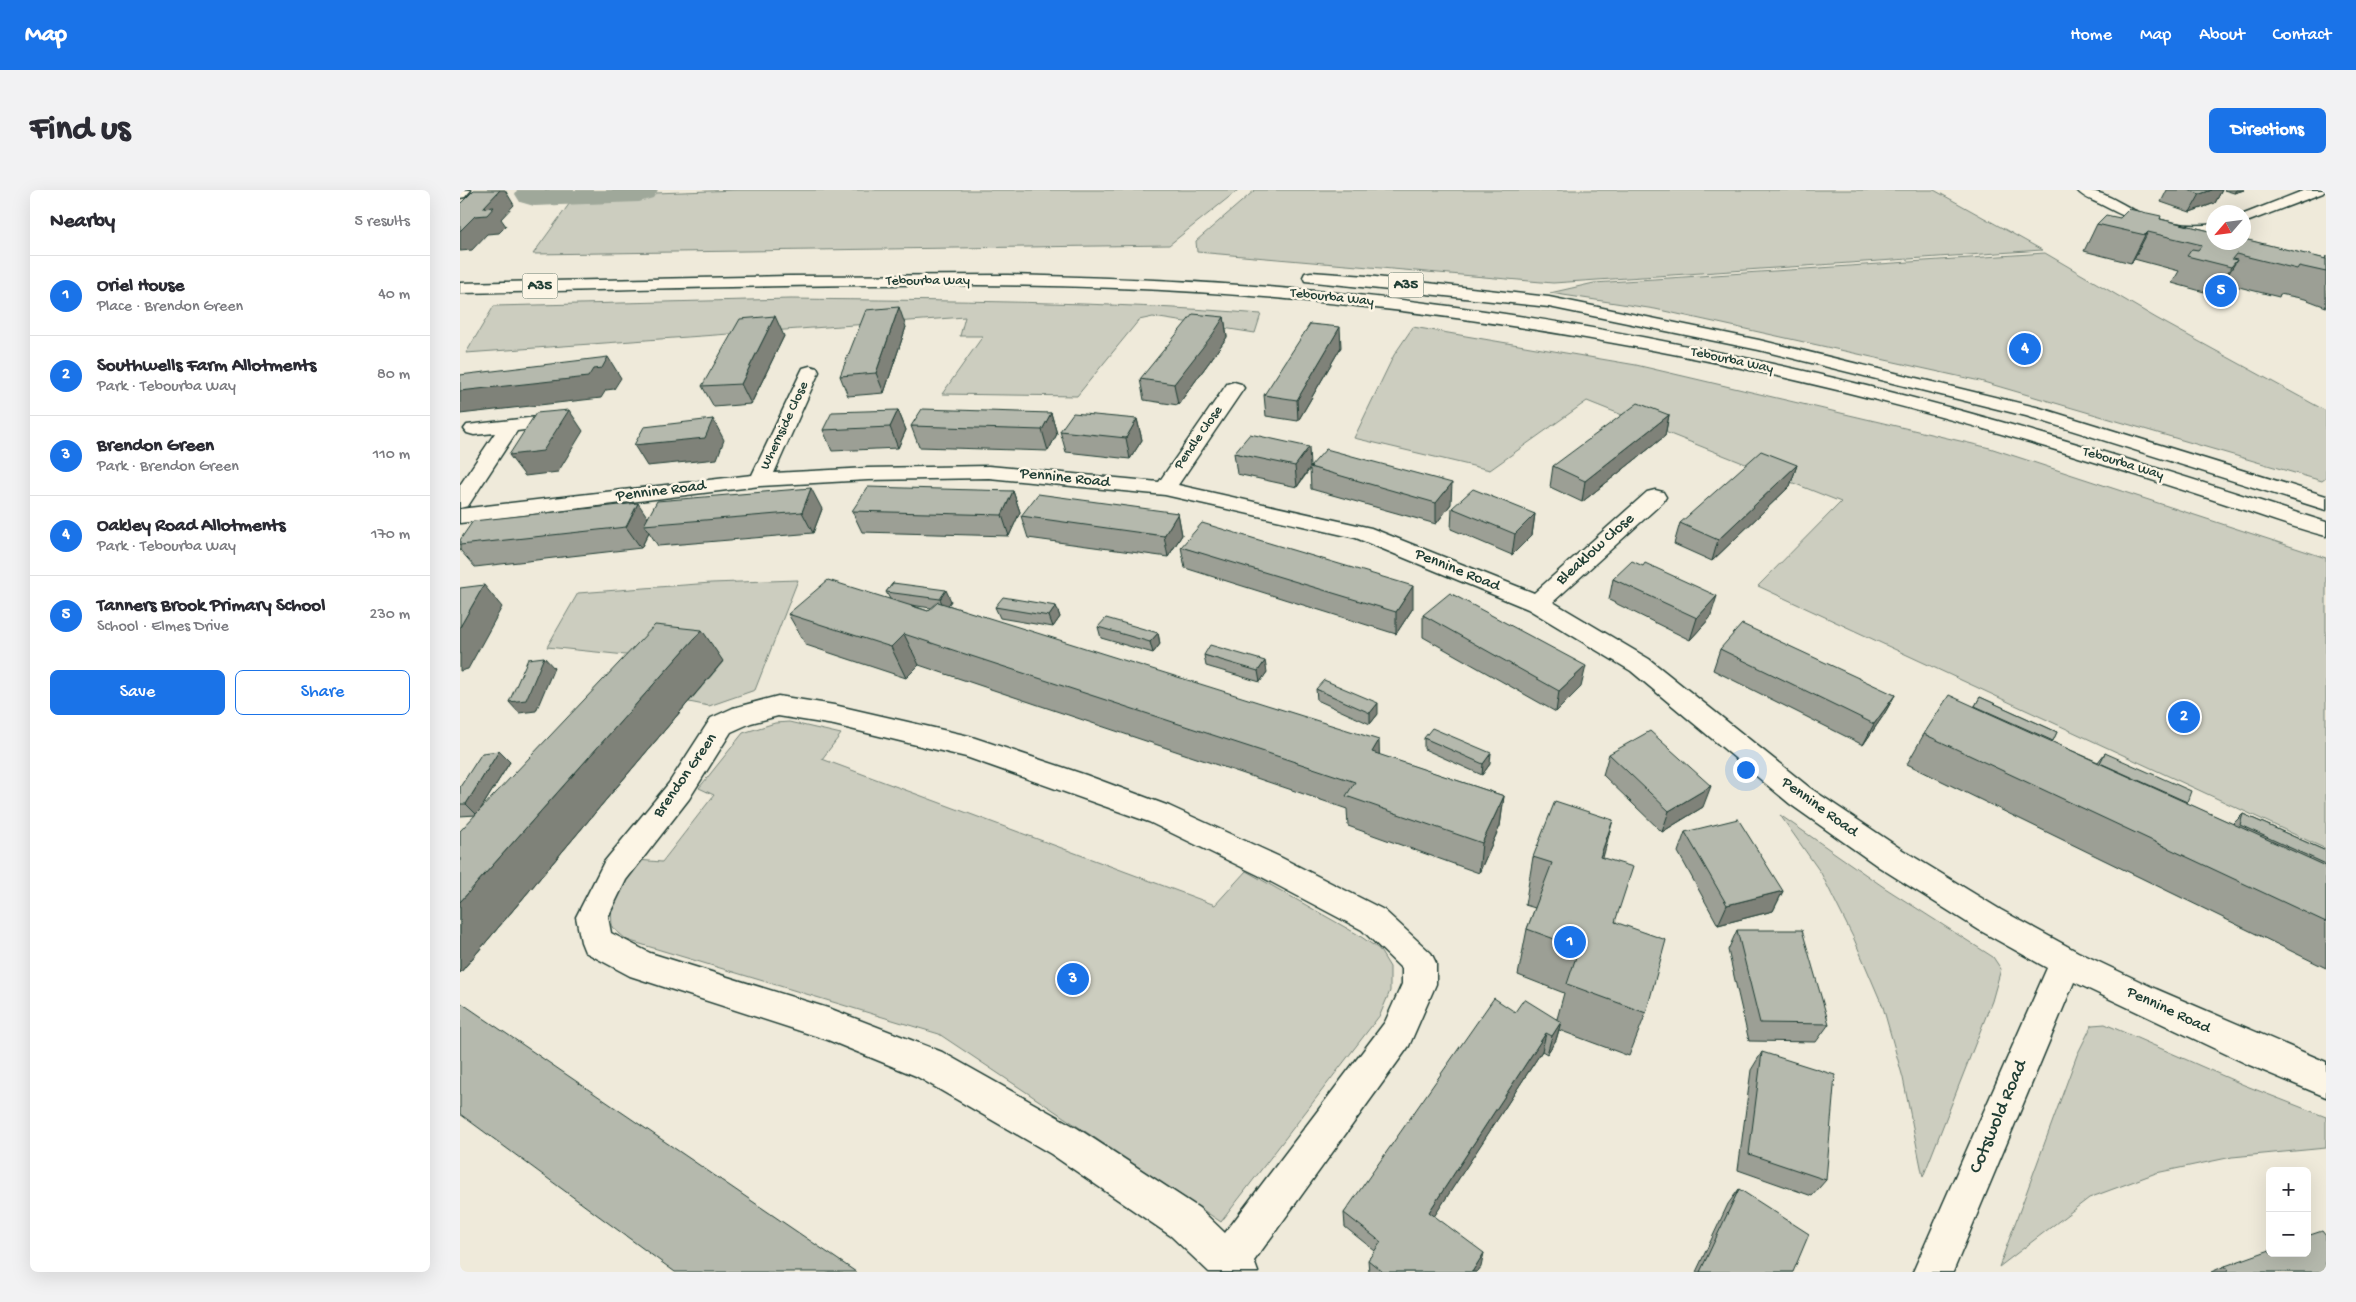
<!DOCTYPE html>
<meta charset="utf-8">
<style>
body{margin:0;font-family:"Gochi Hand",sans-serif;background:#f2f2f3;color:#2b2b33}
.controls{position:absolute;right:15px;bottom:15px;display:grid;overflow:hidden;border-radius:8px;box-shadow:0 5px 20px #0002}
.controls button{width:45px;height:45px;display:grid;place-items:center;padding:0;border:0;border-bottom:1px solid #e1e1e2;background:#fff;color:#2b2b33;font:25px sans-serif}
.compass{position:absolute;left:1746px;top:15px;width:45px;height:45px;border-radius:50%;background:#fff;box-shadow:0 5px 20px #0002;rotate:242deg}
.you{position:absolute;left:1285px;top:579px;width:18px;height:18px;margin:-12px;border:4px solid #fff;border-radius:50%;background:#1a73e8;box-shadow:0 0 0 8px #1a73e833}
.badge{display:grid;place-items:center;width:32px;height:32px;border-radius:50%;background:#1a73e8;color:#fff;font-size:16px;font-weight:700}
.pin{position:absolute;translate:-50% -50%;border:2px solid #fff;box-shadow:0 1px 5px #0006}
.list{margin:0;padding:0;list-style:none}
h2{display:flex;justify-content:space-between;align-items:center;height:65px;margin:0;padding:0 20px;font-size:21px}
h2 small{font-size:16px;font-weight:400;color:#7c7c81}
.list li{display:grid;grid-template-columns:32px 1fr auto;gap:15px;align-items:center;box-sizing:border-box;height:80px;padding:0 20px;border-top:1px solid #e1e1e2}
.list b{display:block;font-size:19px;white-space:nowrap}
.list p{margin:0;font-size:16px;white-space:nowrap;color:#7c7c81}
.list em{font-size:16px;font-style:normal;color:#7c7c81}
.actions{display:flex;gap:10px;padding:15px 20px}
.actions a{flex:1;padding:11px 0;border:1px solid #1a73e8;border-radius:8px;text-align:center;font-size:18px;color:#1a73e8}
.actions .main{background:#1a73e8;color:#fff}
.map{position:relative;flex:none;width:1866px;height:1082px;overflow:hidden;border-radius:8px}
header{display:flex;align-items:center;gap:30px;box-sizing:border-box;height:70px;padding:0 25px;background:#1a73e8;color:#fff}
header strong{font-size:24px}
nav{display:flex;gap:28px;margin-inline-start:auto;font-size:18px}
.intro{display:flex;align-items:center;justify-content:space-between;box-sizing:border-box;height:120px;padding:0 30px}
h1{margin:0;font-size:35px}
.button{padding:12px 22px;border-radius:8px;background:#1a73e8;color:#fff;font-size:18px;font-weight:700}
main{display:flex;gap:30px;padding:0 30px}
aside{flex:1;background:#fff;border-radius:8px;box-shadow:0 5px 20px #0002}
.map>svg:first-child{display:block}
.green{fill:#cccdbf;stroke:#76857a}
.lines{fill:none;stroke-linecap:round;stroke-linejoin:round}
.river{fill:#9fa89a;fill-rule:evenodd}
.street-casing{stroke:#1f3d34;stroke-width:3}
.primary-casing{stroke:#1f3d34;stroke-width:3}
.street{fill:#fcf5e5;fill-rule:evenodd}
.primary{fill:#fcf5e5;fill-rule:evenodd}
.wall{fill:#9c9f95;stroke:#1f3d34;fill-rule:evenodd}
.shaded-wall{fill:#7f8279;stroke:#1f3d34}
.building{fill:#b5b9ad;stroke:#1f3d34}
.labels{text-anchor:middle;dominant-baseline:central;stroke-width:5;stroke-linejoin:round;paint-order:stroke}
.far-street-label{font-size:14px;fill:#1f3d34;stroke:#fcf5e5}
.shield{fill:#fcf5e5;stroke:#617469;stroke-width:1}
.shield-label{font-size:15px;font-weight:bold;fill:#1f3d34}
.street-label{font-size:16px;fill:#1f3d34;stroke:#fcf5e5}
.near-street-label{font-size:19px;fill:#1f3d34;stroke:#fcf5e5}
</style>
<header>
<strong>Map</strong>
<nav><a>Home</a><a>Map</a><a>About</a><a>Contact</a></nav>
</header>
<div class="intro"><h1>Find us</h1><a class="button">Directions</a></div>
<main>
<aside>
<h2>Nearby<small>5 results</small></h2>
<ul class="list">
<li><span class="badge">1</span><div><b>Oriel House</b><p>Place · Brendon Green</p></div><em>40 m</em></li>
<li><span class="badge">2</span><div><b>Southwells Farm Allotments</b><p>Park · Tebourba Way</p></div><em>80 m</em></li>
<li><span class="badge">3</span><div><b>Brendon Green</b><p>Park · Brendon Green</p></div><em>110 m</em></li>
<li><span class="badge">4</span><div><b>Oakley Road Allotments</b><p>Park · Tebourba Way</p></div><em>170 m</em></li>
<li><span class="badge">5</span><div><b>Tanners Brook Primary School</b><p>School · Elmes Drive</p></div><em>230 m</em></li>
</ul>
<div class="actions"><a class="main">Save</a><a>Share</a></div>
</aside>
<div class="map">
<svg width="1866" height="1082" viewBox="0 0 1866 1082">
<rect width="100%" height="100%" fill="#efeada"/>
<filter id="ink" filterUnits="userSpaceOnUse"><feTurbulence type="fractalNoise" baseFrequency=".02" numOctaves="2"/><feDisplacementMap in="SourceGraphic" scale="10" xChannelSelector="R" yChannelSelector="G"/><feConvolveMatrix kernelMatrix="1 2 1 2 8 2 1 2 1" color-interpolation-filters="sRGB"/></filter>
<g filter="url(#ink)">
<path class="green" d="M276,0H778L709,55L73,64L115,6Z
M795,0H1474L1582,60L1093,93L737,62L736,51Z
M1585,63L1696,128L1866,221V288L1862,291L1520,191L1195,119L1090,103L1134,93Z
M331,109C488,111 645,111 801,124L795,143L693,127L679,130L617,206L482,204L523,146H500L505,127L6,163L34,116Z
M953,137L1176,175L1530,258L1866,368V659L1298,396L1381,312L1127,211L1030,280L894,248L934,165Z
M338,390L295,500L249,516L229,512L263,472L205,469L87,457L118,403L251,393Z
M329,532L381,544L362,569L755,715L786,681L897,744L919,759L930,777V801L920,825L761,1032L479,844L167,750L152,737L151,718L177,670L202,672L254,605L239,598L283,543L315,533Z
M1320,625L1425,698L1533,767L1541,779L1532,811L1463,987L1443,888L1423,817L1394,749L1361,683Z
M1645,834L1784,895L1866,927V958L1772,967L1696,983L1629,1008L1539,1077L1617,865L1632,835Z"/>
<g class="lines">
<path class="river" d="M57,0H198L193,8L179,12L74,16L60,12L55,4Z"/>
<defs>
<path id="street" d="M0,0H11L5,7L0,8Z
M1617,0C1643,0 1652,9 1674,20C1701,32 1725,38 1754,34V44C1712,49 1676,33 1640,14C1632,10 1622,7 1617,0Z
M1845,0H1865L1863,3L1784,33V24Z
M350,176L357,178L359,182L314,283L408,278L529,276L699,292L767,194L774,192L781,194L784,198L718,295L911,338L1074,403L1187,302L1195,300L1203,302L1206,307L1203,312L1093,412L1189,469L1350,598L1441,659L1541,720L1618,762L1696,799L1866,872V907L1787,874L1614,792L1493,1082H1453L1587,778L1519,740L1419,677L1330,614L1171,481L1068,419L896,348L705,305L529,288L408,290L300,296L0,333V319L292,285L341,182L343,178Z
M86,226L93,228L96,232L93,236L57,241L8,316L0,318V295L35,243L14,245L7,243L4,239L7,235Z
M318,506L374,515L509,546L626,585L709,616L820,667L924,720L971,763L976,773V794L949,856L794,1071L798,1082H749L711,1046L591,964L456,886L368,850L170,786L125,762L121,752L116,727L144,672L209,593L251,528L273,518ZM318,526L374,535L506,567L689,632L798,685L902,740L942,779V794L925,832L765,1043L739,1018L617,938L482,862L371,819L190,763L151,743L148,727L166,690L229,609L271,542L291,533Z"/>
<path id="primary" d="M851,82L907,86L1089,107L1299,150L1580,218L1866,306V320L1566,226L1299,160L1089,117L845,91L843,87L845,83Z
M548,85C620,87 692,89 764,94C949,105 1133,134 1313,174C1500,215 1683,273 1866,332V346C1835,338 1805,327 1775,317C1721,299 1667,282 1612,265C1472,222 1331,186 1187,159C1012,126 835,105 657,98C438,90 219,99 0,103V93L328,86Z"/>
</defs>
<use href="#street" class="street-casing"/>
<use href="#primary" class="primary-casing"/>
<use href="#street" class="street"/>
<use href="#primary" class="primary"/>
</g>
<path class="wall" d="M1707,0H1762L1755,13L1730,22L1701,12Z
M1764,0H1784L1774,3Z
M1660,28L1700,29L1865,69L1866,66V117L1845,109L1820,104L1819,107L1763,93L1755,105L1712,93L1719,81L1674,69L1671,73L1624,61L1637,34Z
M764,127L767,147L755,164L718,215L684,210L680,189Z
M446,137L424,203L388,206L380,186Z
M324,146L291,214L254,217L242,196Z
M881,157L838,231L806,226L804,205Z
M438,220L446,240L438,258L372,261L363,240Z
M591,223L597,244L588,261L459,257L451,236Z
M1209,225L1205,246L1122,312L1090,297L1093,276Z
M677,229L682,250L670,269L606,262L600,241Z
M774,263L850,277L991,314L976,334L851,299L850,279L837,297L777,284Z
M1337,275L1330,296L1252,371L1214,354L1220,333Z
M553,301L560,322L549,346L402,342L392,321Z
M992,318L1075,324L1072,345L1052,365L991,339Z
M362,319L353,343L198,356L189,342L181,358L15,377L0,360V350L188,327Z
M718,323L722,345L708,367L568,348L561,326Z
M721,357L953,418L936,444L725,378Z
M1153,389L1250,428L1230,450L1149,410Z
M433,393L491,411L488,415L919,565L1044,606L1040,636L1019,683L888,636L887,619L835,601L459,475L446,488L346,455L328,424L430,409L426,402ZM451,415L471,418L468,421Z
M596,416L600,427L593,437L540,428L535,417Z
M963,425L1121,497L1096,522L963,447Z
M638,437L698,443L700,454L693,463L641,448Z
M1260,459L1435,505L1423,526L1403,555L1253,480Z
M744,465L807,482L800,492L746,476Z
M263,471L0,783V641L16,625L0,626V597L50,572L20,620Z
M856,499L918,524L910,534L857,510Z
M1520,507L1597,542L1592,552L1638,572L1645,563L1727,612L1726,613L1773,634L1783,624L1866,661V778L1447,574L1464,544L1515,516Z
M964,548L1030,574L1022,585L964,559Z
M1149,564L1243,617L1202,642L1143,585Z
M1225,642L1323,701L1313,721L1258,735L1218,662Z
M1073,667L1143,668L1156,732L1186,823L1169,866L1099,840L1096,850L1087,864L1082,861L974,1026L1021,1077L1017,1082H909L908,1070L915,1061L885,1037L884,1023L1055,822L1097,829L1104,803L1058,785L1067,739L1075,718L1065,715Z
M1277,740L1369,834L1356,852L1289,851L1268,760Z
M1302,862L1366,990L1352,1006L1278,980L1291,880Z
M1279,999L1333,1082H1236L1268,1014Z
M1765,1076L1866,1082H1751Z"/>
<path class="shaded-wall" d="M40,0H45L54,15L41,29L46,36L39,43L27,44L12,60L0,61V41Z
M1752,0H1762L1755,13L1730,22L1740,4Z
M1776,0H1784L1774,3Z
M1688,42L1674,69L1671,73L1685,45Z
M1777,70L1760,98L1755,105L1771,77Z
M439,117L446,137L424,203L416,183Z
M315,126L324,146L291,214L281,194Z
M764,127L767,147L755,164L718,215L714,194Z
M880,137L881,157L838,231L837,210Z
M148,167L161,188L154,199L146,200L141,208L0,224V201L133,179Z
M109,220L123,241L98,282L65,286L49,265Z
M438,220L446,240L438,258L430,237Z
M591,223L597,244L588,261L582,240Z
M1209,225L1205,246L1122,312L1125,291Z
M253,229L264,250L257,269L187,276L174,255Z
M677,229L682,250L670,269L666,248Z
M849,257L850,277L837,297L835,276Z
M1337,275L1330,296L1252,371L1258,350Z
M992,293L991,314L976,334V313Z
M351,298L362,319L353,343L342,322Z
M553,301L560,322L549,346L542,325Z
M178,313L192,334L184,335L189,342L181,358L166,337Z
M718,323L722,345L708,367L704,346Z
M1075,324L1072,345L1052,365L1055,344Z
M24,395L42,417L8,479L0,481V437Z
M953,396V418L936,444V422Z
M486,400L491,411L485,420L480,409Z
M1257,406L1250,428L1230,450L1237,428Z
M596,416L600,427L593,437L589,426Z
M242,440L263,471L0,783V712Z
M698,443L700,454L693,463L690,452Z
M444,444L459,475L446,488L431,457Z
M84,467L94,478L76,521L59,523L49,512Z
M805,471L807,482L800,492L798,481Z
M1126,476L1121,497L1096,522L1099,501Z
M1435,505L1423,526L1403,555L1414,534Z
M918,513V524L910,534V523Z
M919,550L920,581L912,562Z
M39,561L50,572L17,625L6,614Z
M1031,563L1030,574L1022,585L1023,574Z
M1251,596L1243,617L1202,642L1209,621Z
M1044,606L1040,636L1019,683L1022,653Z
M1153,630L1140,679V667Z
M1323,701L1313,721L1258,735L1267,715Z
M1101,832L1096,850L1087,864L1092,846Z
M1086,843L1082,861L968,1036L969,1022Z
M1024,1063L1021,1077L1017,1082H1012Z"/>
<path class="building" d="M14,0H40L23,18L34,17L27,25L15,26L0,41V14Z
M1728,0H1752L1740,4Z
M1669,19L1701,26L1700,29L1754,42V52H1784V49L1866,69V82L1839,76L1837,79L1776,64L1772,69L1777,70L1771,77L1727,66L1732,59L1738,60L1742,55L1688,42L1685,45L1637,34L1646,25L1660,28Z
M439,117L416,183L380,186L406,120Z
M733,124L764,127L753,144L714,194L680,189Z
M315,126L281,194L242,196L280,129Z
M850,134L880,137L837,210L804,205Z
M148,167L142,178L133,179L128,187L0,201V185Z
M1178,213L1209,225L1125,291L1093,276Z
M462,219L591,223L582,240L451,236Z
M109,220L83,261L49,265L76,223Z
M438,220L430,237L363,240L372,222Z
M613,223L677,229L666,248L600,241Z
M253,229L245,248L174,255L184,237Z
M790,244L849,257L835,276L774,263Z
M866,259L992,293L976,313L850,277Z
M1301,261L1337,275L1258,350L1220,333Z
M408,297L553,301L542,325L392,321Z
M351,298L342,322L184,335L197,311Z
M1013,299L1075,324L1055,344L992,318Z
M578,304L718,323L704,346L561,326Z
M178,313L166,337L0,355V350L13,331Z
M742,333L953,396L936,422L721,357Z
M1172,371L1183,376L1185,373L1257,406L1237,428L1153,389Z
M368,390L468,421L478,412L919,550L912,562L1044,606L1022,653L886,606L895,592L832,571L444,444L431,457L328,424Z
M433,393L486,400L480,409L426,402Z
M24,395L0,437V398Z
M990,403L1126,476L1099,501L963,425Z
M543,407L596,416L589,426L535,417Z
M646,428L698,443L690,452L638,437Z
M1282,434L1435,505L1414,534L1260,459Z
M195,435L242,440L0,712V641Z
M750,455L805,471L798,481L744,465Z
M84,467L66,510L49,512L68,469Z
M864,490L918,513L910,523L856,499Z
M1489,505L1866,676V732L1464,544Z
M1520,507L1597,542L1593,551L1515,516Z
M972,538L1031,563L1023,574L964,548Z
M1190,541L1251,596L1209,621L1149,564Z
M39,561L6,614H0V597L22,563Z
M1645,563L1731,601L1727,612L1640,573Z
M1095,611L1153,630L1140,667L1173,677L1155,732L1206,750L1186,823L1107,794L1119,758L1067,739L1092,673L1073,667Z
M1783,624L1866,661V674L1780,635Z
M1278,629L1323,701L1267,715L1225,642Z
M1277,740H1342L1369,834L1300,833Z
M1034,808L1055,822L1064,809L1101,832L1092,846L1086,843L969,1022L1024,1063L1012,1082H923L908,1070L921,1052L884,1023Z
M0,812L396,1082H215L0,924Z
M1302,862L1375,885L1366,990L1289,964Z
M1279,999L1349,1044L1333,1082H1240Z
M1862,1041L1866,1046V1082H1769L1765,1076L1810,1060V1063H1847V1046Z"/>
</g>
<g class="labels">
<g class="far-street-label">
<text x="468" y="91">Tebourba Way</text>
<text transform="translate(872 108) rotate(6)">Tebourba Way</text>
<text transform="translate(1272 171) rotate(12)">Tebourba Way</text>
<text transform="translate(325 236) rotate(-65)">Whernside Close</text>
<text transform="translate(739 248) rotate(-55)">Pendle Close</text>
<text transform="translate(1663 274) rotate(17)">Tebourba Way</text>
</g>
<g class="shield">
<rect x="928.5" y="82.5" width="35" height="25" rx="4"/>
<rect x="62.5" y="83.5" width="35" height="25" rx="4"/>
</g>
<g class="shield-label">
<text x="946" y="95">A35</text>
<text x="80" y="96">A35</text>
</g>
<g class="street-label">
<text transform="translate(605 289) rotate(6)">Pennine Road</text>
<text transform="translate(201 302) rotate(-7)">Pennine Road</text>
<text transform="translate(1136 360) rotate(-42)">Bleaklow Close</text>
<text transform="translate(997 381) rotate(22)">Pennine Road</text>
<text transform="translate(226 586) rotate(-55)">Brendon Green</text>
<text transform="translate(1359 618) rotate(36)">Pennine Road</text>
<text transform="translate(1708 821) rotate(25)">Pennine Road</text>
</g>
<g class="near-street-label">
<text transform="translate(1539 927) rotate(-67)">Cotswold Road</text>
</g>
</g>
</svg>
<div class="controls">
<button>+</button>
<button>−</button>
</div>
<svg class="compass" viewBox="-18 -18 36 36"><path d="M0-13l5 13h-10z" fill="#e53935"/><path d="M0 13l5-13h-10z" fill="#7c7c81"/></svg>
<div class="you"></div>
<div class="pin badge" style="left:1110px;top:752px">1</div>
<div class="pin badge" style="left:1724px;top:527px">2</div>
<div class="pin badge" style="left:613px;top:789px">3</div>
<div class="pin badge" style="left:1565px;top:159px">4</div>
<div class="pin badge" style="left:1761px;top:101px">5</div>
</div>
</main>
